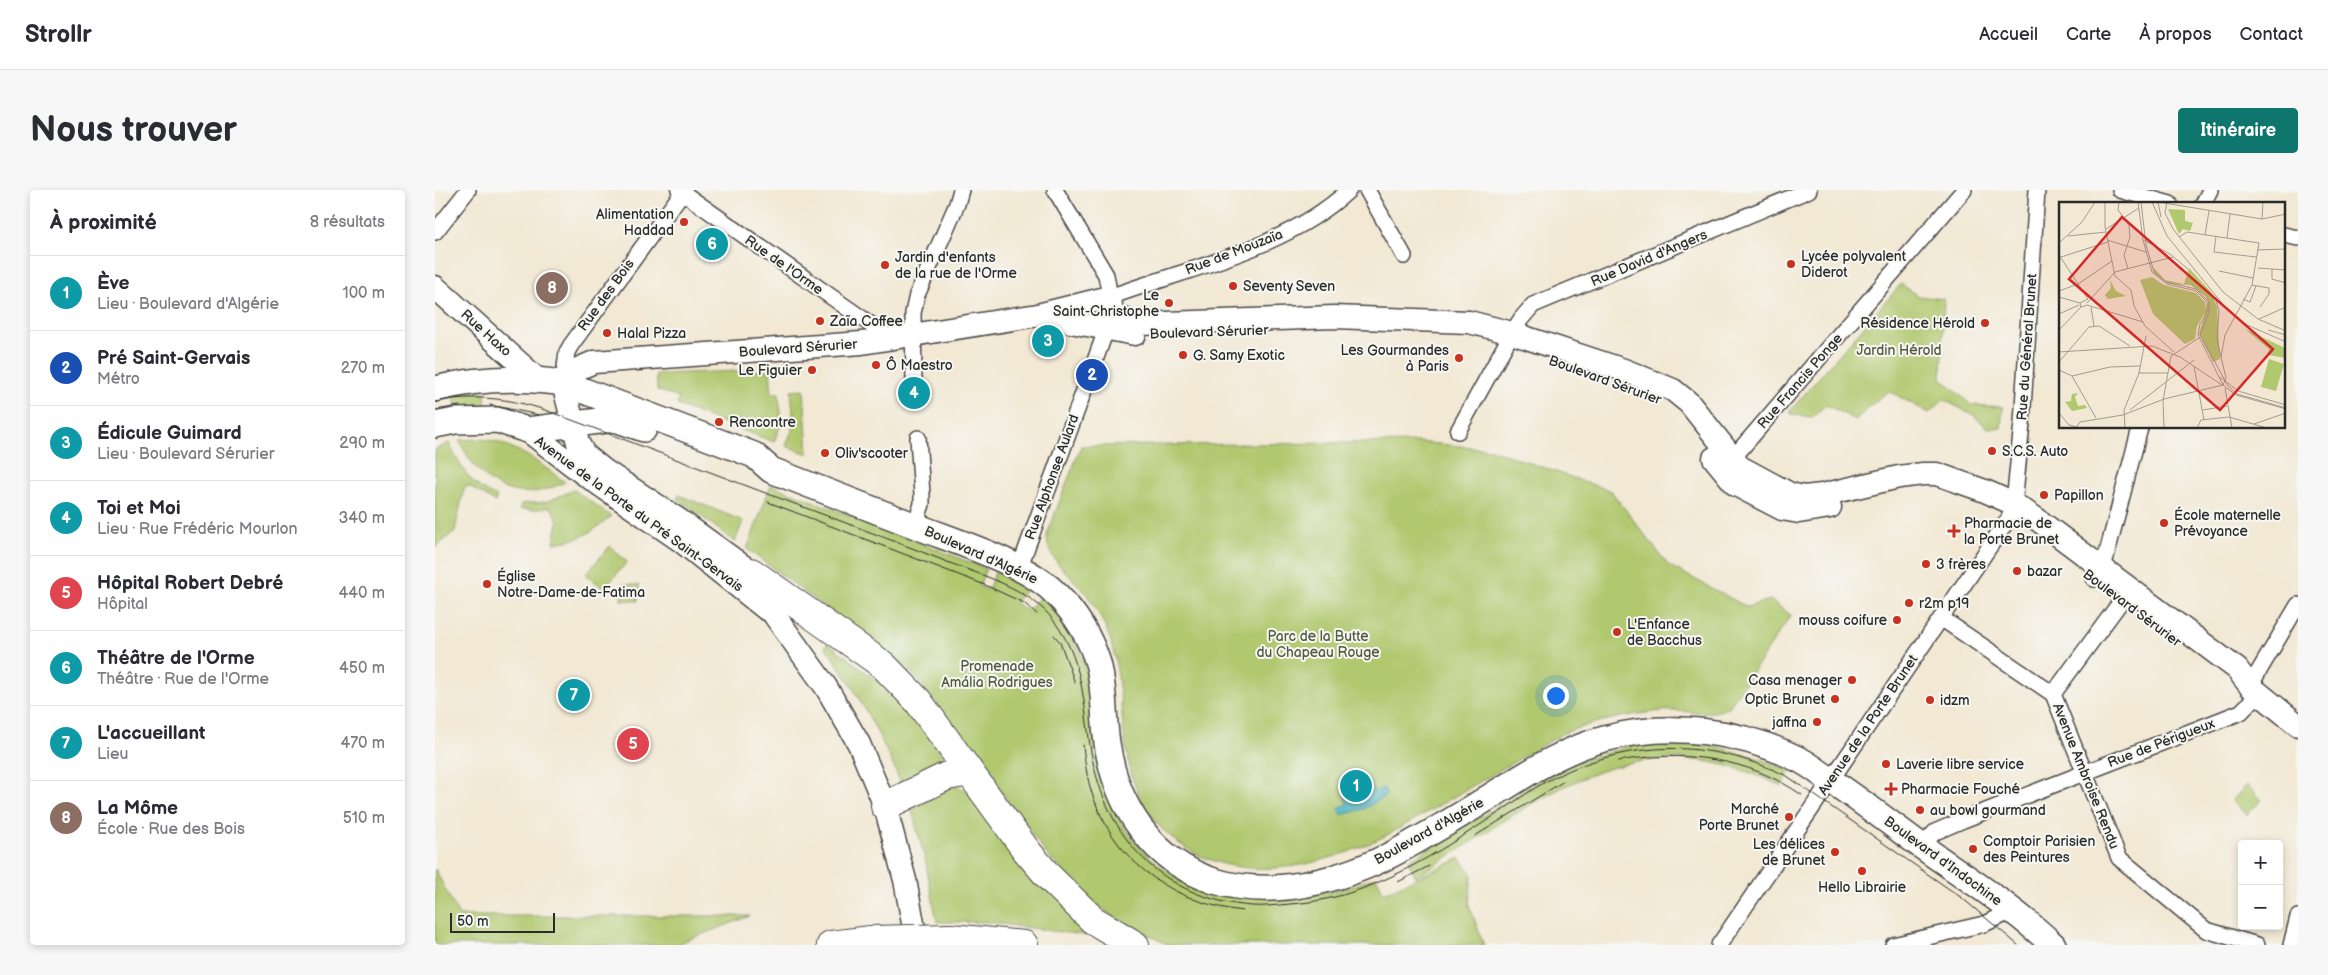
<!DOCTYPE html>
<html lang="fr">
<meta charset="utf-8">
<style>
body{margin:0;font-family:"Balsamiq Sans",sans-serif;background:#f7f7f7;color:#2b2b33}
.controls{position:absolute;right:15px;bottom:15px;display:grid;overflow:hidden;border-radius:5px;box-shadow:0 2px 8px #0003}
.controls button{width:45px;height:45px;display:grid;place-items:center;padding:0;border:0;border-bottom:1px solid #e1e1e2;background:#fff;color:#2b2b33;font:25px sans-serif}
.scale{position:absolute;left:15px;bottom:12px;width:105px;box-sizing:border-box;padding-left:5px;border:2px solid #2b2b2b;border-top:0;font-size:14px;line-height:18px;white-space:nowrap;color:#2b2b2b;-webkit-text-stroke:4px #f6f6f2;paint-order:stroke}
.you{position:absolute;left:1120px;top:505px;width:18px;height:18px;margin:-12px;border:4px solid #fff;border-radius:50%;background:#1a73e8;box-shadow:0 0 0 8px #1a73e833}
.badge{display:grid;place-items:center;width:32px;height:32px;border-radius:50%;background:#0f766e;color:#fff;font-size:16px;font-weight:700}
.pin{position:absolute;translate:-50% -50%;border:2px solid #fff;box-shadow:0 1px 5px #0006}
.list{margin:0;padding:0;list-style:none}
h2{display:flex;justify-content:space-between;align-items:center;height:65px;margin:0;padding:0 20px;font-size:21px}
h2 small{font-size:16px;font-weight:400;color:#7c7c81}
.list li{display:grid;grid-template-columns:32px 1fr auto;gap:15px;align-items:center;box-sizing:border-box;height:75px;padding:0 20px;border-top:1px solid #e1e1e2}
.list b{display:block;font-size:19px;white-space:nowrap}
.list p{margin:0;font-size:16px;white-space:nowrap;color:#7c7c81}
.list em{font-size:16px;font-style:normal;color:#7c7c81}
.map{position:relative;flex:none;width:1863px;height:755px;overflow:hidden;border-radius:5px}
header{display:flex;align-items:center;gap:30px;box-sizing:border-box;height:70px;padding:0 25px;background:#fff;border-bottom:1px solid #e1e1e2}
header strong{font-size:24px}
nav{display:flex;gap:28px;margin-inline-start:auto;font-size:18px}
.intro{display:flex;align-items:center;justify-content:space-between;box-sizing:border-box;height:120px;padding:0 30px}
h1{margin:0;font-size:35px}
.button{padding:12px 22px;border-radius:5px;background:#0f766e;color:#fff;font-size:18px;font-weight:700}
main{display:flex;gap:30px;padding:0 30px}
aside{flex:1;background:#fff;border-radius:5px;box-shadow:0 2px 8px #0003}
.map>svg:first-child{display:block}
.green{fill:#b0c86e;stroke:#6e7a4c}
.water{fill:#46b4c1;stroke:#387076}
.lines{fill:none;stroke-linecap:round;stroke-linejoin:round}
.street-casing{stroke:#494744;stroke-width:18}
.secondary-casing{stroke:#494744;stroke-width:25}
.primary-casing{stroke:#494744;stroke-width:28}
.highway-casing{stroke:#494744;stroke-width:30}
.street{stroke:#fff;stroke-width:15}
.secondary{stroke:#fff;stroke-width:22}
.primary{stroke:#fff;stroke-width:25}
.highway{stroke:#fff;stroke-width:28}
.tram{stroke:#2b2b2b;stroke-width:1}
.highway-bridge-casing{stroke:#494744;stroke-width:30;stroke-linecap:butt}
.highway-bridge{stroke:#fff;stroke-width:28}
.poi-dot{fill:#c8321e;stroke:#f6f6f2;stroke-width:2}
.labels{text-anchor:middle;dominant-baseline:central;stroke-width:4;stroke-linejoin:round;paint-order:stroke}
.poi-label{font-size:14px;fill:#2b2b2b;stroke:#f6f6f2;text-anchor:start}
.street-label{font-size:14px;fill:#2b2b2b;stroke:#f6f6f2}
.park-label{font-size:14px;fill:#535a3f;stroke:#f6f6f2}
.inset-road{fill:none;stroke:#a29c90;stroke-width:1}
.view{fill:#d62828;fill-opacity:0.15;stroke:#d62828;stroke-width:2.5}
.inset-edge{fill:none;stroke:#2b2b2b;stroke-width:2.5}
</style>
<header>
<strong>Strollr</strong>
<nav><a>Accueil</a><a>Carte</a><a>À propos</a><a>Contact</a></nav>
</header>
<div class="intro"><h1>Nous trouver</h1><a class="button">Itinéraire</a></div>
<main>
<aside>
<h2>À proximité<small>8 résultats</small></h2>
<ul class="list">
<li><span class="badge" style="background:#0f9aa8">1</span><div><b>Ève</b><p>Lieu · Boulevard d'Algérie</p></div><em>100 m</em></li>
<li><span class="badge" style="background:#1a4fb4">2</span><div><b>Pré Saint-Gervais</b><p>Métro</p></div><em>270 m</em></li>
<li><span class="badge" style="background:#0f9aa8">3</span><div><b>Édicule Guimard</b><p>Lieu · Boulevard Sérurier</p></div><em>290 m</em></li>
<li><span class="badge" style="background:#0f9aa8">4</span><div><b>Toi et Moi</b><p>Lieu · Rue Frédéric Mourlon</p></div><em>340 m</em></li>
<li><span class="badge" style="background:#e0444e">5</span><div><b>Hôpital Robert Debré</b><p>Hôpital</p></div><em>440 m</em></li>
<li><span class="badge" style="background:#0f9aa8">6</span><div><b>Théâtre de l'Orme</b><p>Théâtre · Rue de l'Orme</p></div><em>450 m</em></li>
<li><span class="badge" style="background:#0f9aa8">7</span><div><b>L'accueillant</b><p>Lieu</p></div><em>470 m</em></li>
<li><span class="badge" style="background:#8d6e63">8</span><div><b>La Môme</b><p>École · Rue des Bois</p></div><em>510 m</em></li>
</ul>
</aside>
<div class="map">
<svg width="1863" height="755" viewBox="0 0 1863 755">
<rect width="100%" height="100%" fill="#f6f6f2"/>
<filter id="ink" filterUnits="userSpaceOnUse"><feTurbulence type="fractalNoise" baseFrequency=".02" numOctaves="2"/><feDisplacementMap in="SourceGraphic" scale="10" xChannelSelector="R" yChannelSelector="G"/><feConvolveMatrix kernelMatrix="1 2 1 2 8 2 1 2 1" color-interpolation-filters="sRGB"/></filter>
<filter id="wash" filterUnits="userSpaceOnUse"><feTurbulence type="fractalNoise" baseFrequency=".0096" numOctaves="4" result="noise"/><feDisplacementMap in="SourceGraphic" scale="20" xChannelSelector="R" yChannelSelector="G"/><feGaussianBlur stdDeviation="1.12" result="paint"/><feColorMatrix in="noise" values="0 0 0 0 0 0 0 0 0 0 0 0 0 0 0 0 0 1.4 0 .05"/><feComposite in="paint" operator="in"/></filter>
<g filter="url(#wash)">
<rect width="100%" height="100%" fill="#f2e8d3"/>
<path class="green" d="M1466,94L1483,106L1509,109L1506,188L1536,215L1568,217L1566,238H1553L1537,224L1509,210L1494,223L1454,201L1432,218L1421,230L1391,215L1377,227L1359,225L1354,222Z
M335,180L337,203H344L346,234L339,252L242,215L244,208L222,200L221,184Z
M369,199L373,264L351,256L359,235L356,200Z
M18,202H50L51,219L22,223Z
M45,249C78,252 104,273 130,292C81,316 46,297 24,250Z
M983,252L1055,259L1176,301L1233,375L1312,417L1335,410L1356,425L1294,517C1275,528 1248,519 1226,521C1192,525 1161,531 1129,543L958,642C891,677 798,701 735,646C717,631 705,612 698,590C684,545 689,497 676,452C671,436 662,419 652,405C639,387 612,371 612,347C612,341 617,332 619,326C628,303 637,279 646,256Z
M14,253C25,277 37,297 62,307L60,312L34,296L29,298L20,341L0,358V260Z
M336,295L487,353L551,379L544,396L553,400L560,382L592,399L580,413L593,421L605,407C622,423 636,440 645,462C655,485 655,509 658,533C666,605 685,655 751,693L857,709L912,698L941,687L949,703L1025,668L1037,684L1034,715L1049,755H734L707,742L676,725L647,703L613,666L519,537L484,491L470,477L312,359Z
M139,300L176,326C155,344 147,349 119,353L123,331L116,317L97,320L85,319L86,314L111,312Z
M244,305L308,331L300,352L242,308Z
M175,356L192,372L169,399L151,384Z
M187,394L204,395L203,411L186,410Z
M393,453L450,497L472,520L507,564L506,573C496,581 479,595 466,593C445,544 421,499 390,456Z
M1233,552C1277,554 1315,563 1355,581L1347,596C1194,523 1105,612 981,687L973,671L1108,589L1140,572L1194,556Z
M1812,595L1827,610L1812,625L1797,610Z
M518,596L527,598L534,603L656,741L655,746L551,732H502L490,669L477,621L478,618Z
M0,679L24,726H315L239,755H0Z"/>
<path class="water" d="M933,589L939,602L949,598L952,605L929,619L906,625L903,618L912,614L908,599L919,592Z"/>
</g>
<g filter="url(#ink)">
<g class="lines">
<defs>
<path id="street" d="M244,0L455,148
M620,0L671,85L675,107C754,78 851,59 914,0
M932,0L969,66
M1685,0L1735,14
M1768,14L1775,0
M0,42L33,0
M1849,45L1863,48
M479,191L478,123L482,105L522,14L526,0
M128,193L132,162L136,155L249,0
M1023,241L1077,143L1086,129L1098,115L1374,0
M1298,268L1529,0
M480,336L487,314V304L483,248
M584,379L674,132
M1659,389L1668,378L1705,238
M1506,428L1618,504L1684,668L1771,740L1822,755
M1815,496L1863,415
M1618,504L1687,410
M1487,656L1500,642L1528,630L1806,522L1824,503
M1284,755L1574,328L1579,314L1587,233L1602,0
M1458,755L1549,734L1577,721
M1856,755L1863,727"/>
<path id="secondary" d="M0,97L102,189
M609,127L700,144
M92,240L149,284L246,351L331,419
M1279,268L1301,295L1347,319L1364,322L1395,317
M482,755L470,690L450,616L424,554L391,497L340,426L316,382L244,330L170,281L149,264L143,253L128,193L145,178L159,172L427,153L603,125L675,107L677,125L704,134L899,127L1034,132L1077,143L1189,180L1238,200L1254,213L1305,277L1355,304L1369,307L1387,305L1464,287L1488,284H1502L1550,301L1579,314L1603,330L1802,479L1815,496L1863,535"/>
<path id="primary" d="M0,199C42,188 86,187 128,193L319,265L336,280C386,299 436,319 486,338C525,353 595,375 622,405C641,424 655,448 663,473C670,498 668,527 672,553C681,616 717,671 779,691C846,711 922,686 979,652C1002,639 1026,625 1048,611C1087,587 1124,561 1169,549C1234,531 1305,540 1365,570C1377,576 1387,585 1398,592C1429,613 1459,636 1489,658C1533,689 1579,718 1618,755
M0,235L20,231L62,230L92,240L180,229L209,239"/>
<path id="highway" d="M316,382L448,475L483,511L591,660L614,687L658,730L700,755
M450,616L512,586L534,582
M516,748L589,755
M396,755L436,750"/>
</defs>
<use href="#street" class="street-casing"/>
<use href="#secondary" class="secondary-casing"/>
<use href="#primary" class="primary-casing"/>
<use href="#highway" class="highway-casing"/>
<use href="#street" class="street"/>
<use href="#secondary" class="secondary"/>
<use href="#primary" class="primary"/>
<use href="#highway" class="highway"/>
<path class="tram" d="M0,212C38,204 74,208 110,220C205,255 300,292 395,327C435,342 475,357 515,373C549,386 591,398 615,426C649,467 648,512 656,562C671,648 727,709 817,716C829,717 843,715 855,714C937,709 1001,663 1068,620C1082,610 1097,599 1112,591C1192,549 1272,548 1352,586L1527,708L1583,755
M55,215L104,225
M0,220L25,216
M333,312L550,395L589,413L602,424
M619,445L625,452L640,493
M648,555C650,575 653,596 661,614C685,676 743,714 808,721
M1183,571C1247,560 1313,567 1367,605
M1040,646L1129,591
M963,692L994,676"/>
<defs>
<path id="highway-bridge" d="M436,750L516,748"/>
</defs>
<use href="#highway-bridge" class="highway-bridge-casing"/>
<use href="#highway-bridge" class="highway-bridge"/>
</g>
</g>
<g class="poi-dot">
<circle cx="249" cy="32" r="5"/>
<circle cx="1356" cy="74" r="5"/>
<circle cx="450" cy="75" r="5"/>
<circle cx="798" cy="96" r="5"/>
<circle cx="734" cy="113" r="5"/>
<circle cx="385" cy="131" r="5"/>
<circle cx="1550" cy="133" r="5"/>
<circle cx="172" cy="143" r="5"/>
<circle cx="748" cy="165" r="5"/>
<circle cx="1024" cy="168" r="5"/>
<circle cx="441" cy="175" r="5"/>
<circle cx="377" cy="180" r="5"/>
<circle cx="284" cy="232" r="5"/>
<circle cx="1557" cy="261" r="5"/>
<circle cx="390" cy="263" r="5"/>
<circle cx="1609" cy="305" r="5"/>
<circle cx="1729" cy="333" r="5"/>
<path d="M1516.5 333.5h5v5h5v5h-5v5h-5v-5h-5v-5h5z"/>
<circle cx="1491" cy="374" r="5"/>
<circle cx="1582" cy="381" r="5"/>
<circle cx="52" cy="394" r="5"/>
<circle cx="1474" cy="413" r="5"/>
<circle cx="1462" cy="430" r="5"/>
<circle cx="1182" cy="442" r="5"/>
<circle cx="1417" cy="490" r="5"/>
<circle cx="1400" cy="509" r="5"/>
<circle cx="1495" cy="510" r="5"/>
<circle cx="1382" cy="532" r="5"/>
<circle cx="1451" cy="574" r="5"/>
<path d="M1453.5 591.5h5v5h5v5h-5v5h-5v-5h-5v-5h5z"/>
<circle cx="1485" cy="620" r="5"/>
<circle cx="1354" cy="627" r="5"/>
<circle cx="1538" cy="659" r="5"/>
<circle cx="1400" cy="662" r="5"/>
<circle cx="1427" cy="681" r="5"/>
</g>
<g class="labels">
<g class="poi-label">
<text x="239" y="24" text-anchor="end">Alimentation<tspan x="239" dy="16">Haddad</tspan></text>
<text x="1366" y="66">Lycée polyvalent<tspan x="1366" dy="16">Diderot</tspan></text>
<text x="460" y="67">Jardin d'enfants<tspan x="460" dy="16">de la rue de l'Orme</tspan></text>
<text x="808" y="96">Seventy Seven</text>
<text x="724" y="105" text-anchor="end">Le<tspan x="724" dy="16">Saint-Christophe</tspan></text>
<text x="395" y="131">Zaïa Coffee</text>
<text x="1540" y="133" text-anchor="end">Résidence Hérold</text>
<text x="182" y="143">Halal Pizza</text>
<text x="1014" y="160" text-anchor="end">Les Gourmandes<tspan x="1014" dy="16">à Paris</tspan></text>
<text x="758" y="165">G. Samy Exotic</text>
<text x="451" y="175">Ô Maestro</text>
<text x="367" y="180" text-anchor="end">Le Figuier</text>
<text x="294" y="232">Rencontre</text>
<text x="1567" y="261">S.C.S. Auto</text>
<text x="400" y="263">Oliv'scooter</text>
<text x="1619" y="305">Papillon</text>
<text x="1739" y="325">École maternelle<tspan x="1739" dy="16">Prévoyance</tspan></text>
<text x="1529" y="333">Pharmacie de<tspan x="1529" dy="16">la Porte Brunet</tspan></text>
<text x="1501" y="374">3 frères</text>
<text x="1592" y="381">bazar</text>
<text x="62" y="386">Église<tspan x="62" dy="16">Notre-Dame-de-Fatima</tspan></text>
<text x="1484" y="413">r2m p19</text>
<text x="1452" y="430" text-anchor="end">mouss coifure</text>
<text x="1192" y="434">L'Enfance<tspan x="1192" dy="16">de Bacchus</tspan></text>
<text x="1407" y="490" text-anchor="end">Casa menager</text>
<text x="1390" y="509" text-anchor="end">Optic Brunet</text>
<text x="1505" y="510">idzm</text>
<text x="1372" y="532" text-anchor="end">jaffna</text>
<text x="1461" y="574">Laverie libre service</text>
<text x="1466" y="599">Pharmacie Fouché</text>
<text x="1344" y="619" text-anchor="end">Marché<tspan x="1344" dy="16">Porte Brunet</tspan></text>
<text x="1495" y="620">au bowl gourmand</text>
<text x="1548" y="651">Comptoir Parisien<tspan x="1548" dy="16">des Peintures</tspan></text>
<text x="1390" y="654" text-anchor="end">Les délices<tspan x="1390" dy="16">de Brunet</tspan></text>
<text x="1427" y="697" text-anchor="middle">Hello Librairie</text>
</g>
<g class="street-label">
<text transform="translate(799 62) rotate(-21)">Rue de Mouzaïa</text>
<text transform="translate(1214 68) rotate(-23)">Rue David d'Angers</text>
<text transform="translate(349 75) rotate(35)">Rue de l'Orme</text>
<text transform="translate(171 105) rotate(-54)">Rue des Bois</text>
<text transform="translate(774 142) rotate(-2)">Boulevard Sérurier</text>
<text transform="translate(51 143) rotate(42)">Rue Haxo</text>
<text transform="translate(1592 157) rotate(-86)">Rue du Général Brunet</text>
<text transform="translate(363 158) rotate(-4)">Boulevard Sérurier</text>
<text transform="translate(1170 190) rotate(20)">Boulevard Sérurier</text>
<text transform="translate(1365 191) rotate(-49)">Rue Francis Ponge</text>
<text transform="translate(617 287) rotate(-70)">Rue Alphonse Aulard</text>
<text transform="translate(204 324) rotate(36)">Avenue de la Porte du Pré Saint-Gervais</text>
<text transform="translate(546 365) rotate(24)">Boulevard d'Algérie</text>
<text transform="translate(1697 418) rotate(37)">Boulevard Sérurier</text>
<text transform="translate(1433 535) rotate(-56)">Avenue de la Porte Brunet</text>
<text transform="translate(1726 553) rotate(-21)">Rue de Périgueux</text>
<text transform="translate(1651 586) rotate(68)">Avenue Ambroise Rendu</text>
<text transform="translate(994 641) rotate(-29)">Boulevard d'Algérie</text>
<text transform="translate(1508 671) rotate(36)">Boulevard d'Indochine</text>
</g>
<g class="park-label">
<text x="1464" y="160">Jardin Hérold</text>
<text x="883" y="446">Parc de la Butte<tspan x="883" dy="16">du Chapeau Rouge</tspan></text>
<text x="562" y="476">Promenade<tspan x="562" dy="16">Amália Rodrigues</tspan></text>
</g>
</g>
<g transform="translate(1624 12)">
<rect width="226" height="226" fill="#f2e8d3"/>
<path d="M109,7L126,8V19L134,21L131,29L124,27L120,32ZM94,65L106,78L125,82L130,66L152,90L158,105L161,157L154,160L140,132L149,100L147,95L132,83L111,82L96,72ZM93,75L105,83L137,91L146,100L147,109L138,124L136,137L126,142L94,112L81,78ZM51,78L57,89L67,94L49,97L46,93L52,86ZM186,127L226,146V156L209,153L210,147ZM210,157L225,162L217,189L202,185ZM19,191L16,195L19,204L26,203L28,206L13,209L6,200L12,199L13,192Z" fill="#b0c86e"/>
<path class="inset-road" d="M46,0V25L56,74L72,88L75,104L86,124L115,150M60,0L59,8L70,23L71,35L65,53L69,67M79,0L84,38L93,70L108,82L137,89L148,100V110L141,122L139,133L164,183L177,193L227,207M82,0L87,43L95,70L107,80L137,87L150,100V110L141,133L169,184L178,192L227,206M93,0L108,34L167,106L186,122L227,140M99,0L203,17L227,12M99,0L102,15M108,0L106,11L114,27L164,90L199,117L227,129M203,17L204,0M47,27L80,6M146,33L150,9M9,34L47,30M157,34L155,50L197,55M168,36L171,12M48,38L87,50M85,38L111,52L129,67M0,41L23,20L36,0M198,48L227,47M0,53L29,97L21,101M2,55L49,40M199,66L227,68M213,67V77L227,81M160,69L194,76M193,83L210,86V92M0,89L19,82L53,59M0,95L21,101L22,105L28,103L84,120M156,95L160,109L158,138L162,155M184,97L191,100L197,84M28,101L56,70L114,55M32,105L35,124M201,105L210,92M0,112L20,103M200,117L227,105M0,128L22,105M209,128L227,133M0,150L93,144L121,155L163,183M0,160L30,125L40,124L71,144M135,164L145,218M0,168L13,174L37,216M80,171H109M13,174L51,165L81,164M161,175L179,189L227,203M166,186L173,226M71,208L135,158M144,208L168,204M0,211L10,223L18,225M195,222L227,211M17,226L21,220L64,213L105,197L164,183L167,176L162,155L166,133L193,83L200,41L128,30L120,35M66,226L65,208L80,171L87,134M105,226L104,199L112,154L140,136M138,226L142,218L170,215L208,226"/>
<path class="view" d="M63,15L214,147L161,208L10,77Z"/>
<rect width="226" height="226" class="inset-edge"/>
</g>
</svg>
<div class="controls">
<button>+</button>
<button>−</button>
</div>
<div class="scale">50 m</div>
<div class="you"></div>
<div class="pin badge" style="left:921px;top:596px;background:#0f9aa8">1</div>
<div class="pin badge" style="left:657px;top:185px;background:#1a4fb4">2</div>
<div class="pin badge" style="left:613px;top:151px;background:#0f9aa8">3</div>
<div class="pin badge" style="left:479px;top:203px;background:#0f9aa8">4</div>
<div class="pin badge" style="left:198px;top:554px;background:#e0444e">5</div>
<div class="pin badge" style="left:277px;top:54px;background:#0f9aa8">6</div>
<div class="pin badge" style="left:139px;top:505px;background:#0f9aa8">7</div>
<div class="pin badge" style="left:117px;top:98px;background:#8d6e63">8</div>
</div>
</main>
